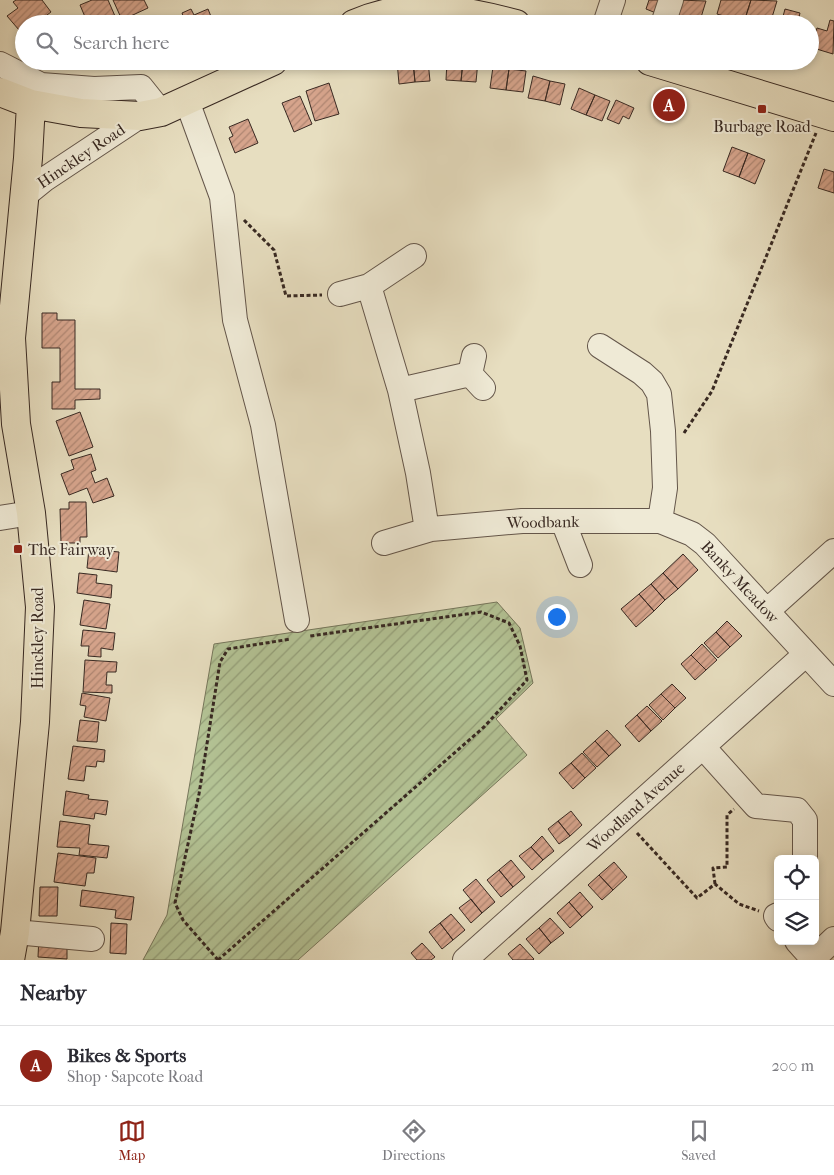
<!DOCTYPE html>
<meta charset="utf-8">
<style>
body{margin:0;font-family:"IM FELL French Canon",serif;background:#f7f7f7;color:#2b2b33}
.controls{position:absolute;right:15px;bottom:15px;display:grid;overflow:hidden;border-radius:8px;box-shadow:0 2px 8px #0003}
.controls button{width:45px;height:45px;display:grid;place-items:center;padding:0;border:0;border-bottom:1px solid #e1e1e2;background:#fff;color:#2b2b33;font:25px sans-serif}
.you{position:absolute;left:556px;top:616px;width:18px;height:18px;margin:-12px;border:4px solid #fff;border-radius:50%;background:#1a73e8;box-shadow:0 0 0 8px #1a73e833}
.badge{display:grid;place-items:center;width:32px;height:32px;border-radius:50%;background:#8f2418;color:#fff;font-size:16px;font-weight:700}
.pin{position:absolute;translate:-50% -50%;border:2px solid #fff;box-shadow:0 1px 5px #0006}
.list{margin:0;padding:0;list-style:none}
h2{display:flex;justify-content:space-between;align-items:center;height:65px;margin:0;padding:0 20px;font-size:21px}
h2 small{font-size:16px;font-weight:400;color:#7c7c81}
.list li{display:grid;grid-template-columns:32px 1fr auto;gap:15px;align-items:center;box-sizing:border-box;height:80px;padding:0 20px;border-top:1px solid #e1e1e2}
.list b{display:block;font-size:19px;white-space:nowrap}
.list p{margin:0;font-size:16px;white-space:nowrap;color:#7c7c81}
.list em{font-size:16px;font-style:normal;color:#7c7c81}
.icon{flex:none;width:28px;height:28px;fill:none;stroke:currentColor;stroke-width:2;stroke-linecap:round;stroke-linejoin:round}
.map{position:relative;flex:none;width:834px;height:960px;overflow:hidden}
.search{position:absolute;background:#fff;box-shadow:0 2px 8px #0003;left:15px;right:15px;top:15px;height:55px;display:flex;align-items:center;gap:12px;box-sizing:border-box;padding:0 18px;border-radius:28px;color:#7c7c81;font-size:19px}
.sheet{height:145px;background:#fff}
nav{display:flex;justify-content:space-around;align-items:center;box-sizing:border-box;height:70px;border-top:1px solid #e1e1e2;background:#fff;font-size:14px;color:#7c7c81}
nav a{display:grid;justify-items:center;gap:2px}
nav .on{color:#8f2418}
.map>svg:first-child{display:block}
.garden{fill:url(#garden-furrows);stroke:#76765b}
.building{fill:url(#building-hatch);stroke:#382922}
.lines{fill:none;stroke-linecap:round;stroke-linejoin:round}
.minor-casing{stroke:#64564a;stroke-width:26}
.major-casing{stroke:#382922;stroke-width:30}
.path{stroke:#382922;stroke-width:3;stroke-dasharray:4 2.5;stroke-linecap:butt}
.minor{stroke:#efead6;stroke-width:24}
.major{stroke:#e7dec0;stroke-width:28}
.poi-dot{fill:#8f2418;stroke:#efead6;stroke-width:2}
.labels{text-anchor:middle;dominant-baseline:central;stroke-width:4;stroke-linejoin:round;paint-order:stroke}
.poi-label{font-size:16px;fill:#382922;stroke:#efead6}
.street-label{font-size:16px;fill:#382922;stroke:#efead6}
</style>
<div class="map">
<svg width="834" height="960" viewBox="0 0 834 960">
<defs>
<pattern id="garden-furrows" width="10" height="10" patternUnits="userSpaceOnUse" patternTransform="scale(1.25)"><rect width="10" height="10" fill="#b3c294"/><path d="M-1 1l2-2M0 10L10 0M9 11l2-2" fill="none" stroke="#939e78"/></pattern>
<pattern id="building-hatch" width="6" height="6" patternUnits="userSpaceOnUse" patternTransform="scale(1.25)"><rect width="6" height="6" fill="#d6a48c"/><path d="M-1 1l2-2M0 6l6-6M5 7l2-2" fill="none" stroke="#af8672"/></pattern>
</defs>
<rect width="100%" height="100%" fill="#e7dec0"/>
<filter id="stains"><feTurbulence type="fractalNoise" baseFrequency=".004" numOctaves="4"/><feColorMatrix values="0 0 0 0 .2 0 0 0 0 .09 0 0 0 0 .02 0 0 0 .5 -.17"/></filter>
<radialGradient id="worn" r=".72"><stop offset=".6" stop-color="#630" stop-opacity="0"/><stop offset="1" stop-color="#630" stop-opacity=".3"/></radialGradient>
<path class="garden" d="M497,602L520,628L533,683L496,719L527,755L298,960H143L167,915L214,644Z"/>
<path class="building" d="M16,0H42L51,12L35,24H24V26L19,30L7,16L18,8L13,2Z
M92,0H108L118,23L88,24L80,5Z
M113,0H144L148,8L122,20Z
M649,0H667L661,15L646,9Z
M677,0L706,1L699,24H687L671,19Z
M721,0H751L744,22L717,14Z
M751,0L777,1L770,24H750L744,22Z
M191,9L194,15L208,9L214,24H186L182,13Z
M785,9L800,13L798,21L806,24H781Z
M830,20L834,21L833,54L810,47L817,28L827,31Z
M397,61H413L415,82L399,84Z
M413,61H428L430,81L415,82Z
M447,61H463L461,81L446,80Z
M463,61H478L476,82L461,81Z
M493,67L509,69L506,90L490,88Z
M509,69L526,71L523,92L506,90Z
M533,76L550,81L545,101L528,98Z
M550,81L565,84L560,105L545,101Z
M329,83L339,114L315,121L306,91Z
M579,88L595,95L586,115L571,109Z
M595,95L610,101L602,121L586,115Z
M300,96L312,124L294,132L282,103Z
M616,100L634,108L629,119L623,116L619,124L607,119Z
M248,119L258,143L235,153L229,138L233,136L229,127Z
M732,147L748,153L739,177L723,171Z
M748,153L765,160L755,184L739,177Z
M824,169L834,172V193L818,188Z
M42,313H57V320H75V389H100V399L75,400V409H52V382H60V348H42Z
M80,412L93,447L69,456L56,421Z
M91,454L96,470L91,472L95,483L107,478L114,496L93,503L87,488L69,495L61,474L74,469L71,460Z
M69,502H86L87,537H80V543H61L60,509H69Z
M89,549L119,552L117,572L87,568Z
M683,554L698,570L678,589L663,573Z
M79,573L97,575L96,583L112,585L111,598L77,593Z
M663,573L678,589L665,600L651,584Z
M651,584L665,600L654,611L639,594Z
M639,594L654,611L636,627L621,609Z
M84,600L110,604L106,629L80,625Z
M727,621L742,636L730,647L716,632Z
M83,630L115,633L113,650L101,648V657L88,656L89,646H81Z
M716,632L730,647L718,658L704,643Z
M702,644L717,660L706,670L691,655Z
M691,655L706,670L695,680L681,664Z
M85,660L117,662L116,672H107L106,685H112V693L83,692Z
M672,684L686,698L675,708L661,694Z
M82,693L110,698L106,721L84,717L86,706L80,705Z
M661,694L675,708L663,720L649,705Z
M647,706L662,721L651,731L637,715Z
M637,715L651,731L639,742L625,726Z
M80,720L99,722L97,742L77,741Z
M607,730L621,745L609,756L595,741Z
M595,741L609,756L597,767L583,752Z
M73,746L105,750L104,762L97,761L96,767L86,766L84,781L68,779Z
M582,753L596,768L585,778L571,763Z
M571,763L585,778L573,789L559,773Z
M66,791L89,795L88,799L108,801L106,815L95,813L94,819L63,815Z
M571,811L582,825L570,836L558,821Z
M60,821L90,825L88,844L109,846L107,858L79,855L80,848L57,847Z
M558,821L570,836L559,844L548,829Z
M542,836L554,851L543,860L531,847Z
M531,847L543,860L532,870L519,856Z
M58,853L96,858L94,873H87L85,886L54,882Z
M511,860L525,877L513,887L499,870Z
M614,862L627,877L613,890L599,875Z
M499,870L513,887L501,897L487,880Z
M599,875L613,890L602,900L588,885Z
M476,879L495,902L482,913L463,890Z
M40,887H58L57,916H39Z
M82,890L134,897L131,920L115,918L116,910L80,906Z
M580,892L593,907L582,917L569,902Z
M471,899L482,913L471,923L459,908Z
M569,902L582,917L570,928L557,913Z
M451,914L465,930L453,940L440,923Z
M550,918L564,933L551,943L539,928Z
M111,923L127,924L126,954L110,953Z
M440,923L453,940L442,949L429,932Z
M539,928L551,943L539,954L526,939Z
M39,936L67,937V959L38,957Z
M422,943L435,957L431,960H417L411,953Z
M520,944L534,959L533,960H513L508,954Z"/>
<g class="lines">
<defs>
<path id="minor" d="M605,24L613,0
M663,24L671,0
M0,64L41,85L94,89L141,87L161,112
M187,101L222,197L235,320L263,425L297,620
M24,196L45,179L140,116
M369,286L400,390L418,473L427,530
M340,294L369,286L414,256
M600,346L642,373L652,382L659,394L663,431L665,488L660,521
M474,356L470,374L483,388
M400,390L470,374
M0,518L31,513
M563,521L580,565
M384,543L431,529L522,521H660L692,534L705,544L834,684
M767,611L834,551
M703,747L756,806L797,810L805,820V859
M778,915L776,916L778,919
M15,932L92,939
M797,941L813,959
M465,960L806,654
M812,960L834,939"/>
<path id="major" d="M354,24C409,0 460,9 516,24
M650,61L834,117
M0,92L31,104L81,113L140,116L161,112L273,61
M10,960L15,932L35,722L40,607L31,513L16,424L11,338L28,158L31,104"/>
</defs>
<use href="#minor" class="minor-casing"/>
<use href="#major" class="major-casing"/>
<path class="path" d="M244,220L274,250L286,296L322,295
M684,433L712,391L816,133
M637,833L697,898L715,884L739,904L759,911
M715,884L713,868L727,867V815L734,809
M218,960L183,920L175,903L199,794L220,662L228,649L291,639
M218,960L484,727L527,680L520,646L509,623L481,612L310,636"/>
<use href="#minor" class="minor"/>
<use href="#major" class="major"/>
</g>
<g class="poi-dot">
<rect x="757" y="104" width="10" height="10" rx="2.5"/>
<rect x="13" y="544" width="10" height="10" rx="2.5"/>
</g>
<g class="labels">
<g class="poi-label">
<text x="762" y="126">Burbage Road</text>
<text x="28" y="549" text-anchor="start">The Fairway</text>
</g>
<g class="street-label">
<text transform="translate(81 156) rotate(-34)">Hinckley Road</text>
<text transform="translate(543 522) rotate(-1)">Woodbank</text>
<text transform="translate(740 582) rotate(47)">Banky Meadow</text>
<text transform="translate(37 638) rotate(-90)">Hinckley Road</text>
<text transform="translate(636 807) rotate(-42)">Woodland Avenue</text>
</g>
</g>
<rect width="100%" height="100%" filter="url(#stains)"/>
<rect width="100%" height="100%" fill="url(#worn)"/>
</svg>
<div class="controls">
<button><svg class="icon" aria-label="locate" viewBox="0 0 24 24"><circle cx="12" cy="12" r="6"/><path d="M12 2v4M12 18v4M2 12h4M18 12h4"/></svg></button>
<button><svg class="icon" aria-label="layers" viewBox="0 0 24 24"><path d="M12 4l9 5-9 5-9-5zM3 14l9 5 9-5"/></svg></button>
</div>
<div class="you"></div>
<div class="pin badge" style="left:669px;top:105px">A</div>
<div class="search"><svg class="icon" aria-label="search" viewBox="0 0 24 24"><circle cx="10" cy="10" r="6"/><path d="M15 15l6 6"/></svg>Search here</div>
</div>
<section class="sheet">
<h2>Nearby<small></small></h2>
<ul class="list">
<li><span class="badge">A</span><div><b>Bikes &amp; Sports</b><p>Shop · Sapcote Road</p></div><em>200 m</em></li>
</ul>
</section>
<nav>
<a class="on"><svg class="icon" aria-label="map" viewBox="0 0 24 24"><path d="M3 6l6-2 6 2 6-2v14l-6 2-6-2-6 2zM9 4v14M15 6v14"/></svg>Map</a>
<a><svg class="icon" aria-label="directions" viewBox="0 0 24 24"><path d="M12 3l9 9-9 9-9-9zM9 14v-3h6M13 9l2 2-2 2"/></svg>Directions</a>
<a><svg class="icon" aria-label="saved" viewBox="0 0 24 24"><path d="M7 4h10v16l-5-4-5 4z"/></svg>Saved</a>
</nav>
